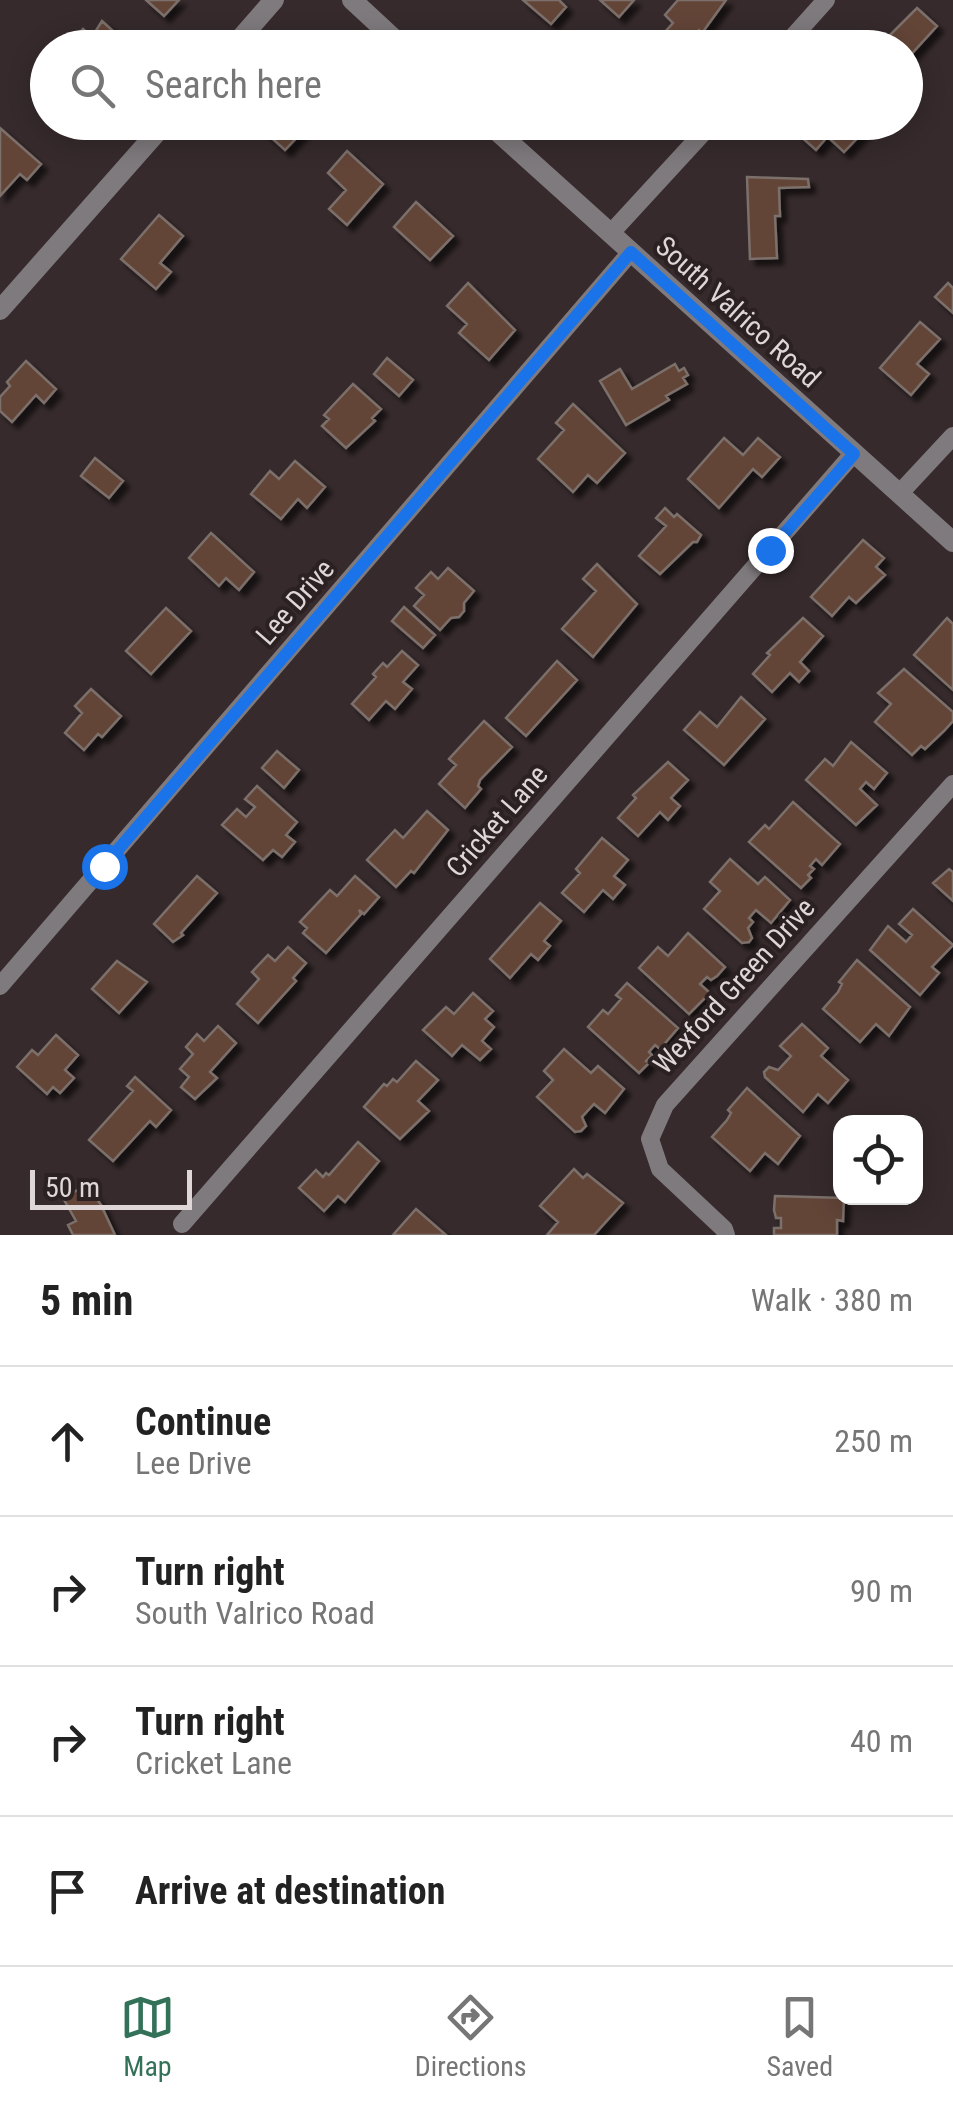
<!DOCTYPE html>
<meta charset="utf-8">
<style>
body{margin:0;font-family:"Roboto Condensed",sans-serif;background:#f2f2f2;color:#222}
.controls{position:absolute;right:30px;bottom:30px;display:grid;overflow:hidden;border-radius:20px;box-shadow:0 5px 25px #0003}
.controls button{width:90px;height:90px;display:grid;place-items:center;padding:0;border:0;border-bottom:2px solid #e0e0e0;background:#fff;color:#222;font:50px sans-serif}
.scale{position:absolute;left:30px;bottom:25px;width:162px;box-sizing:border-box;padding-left:10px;border:5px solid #ded6d7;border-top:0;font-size:28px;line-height:35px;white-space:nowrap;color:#ded6d7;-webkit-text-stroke:8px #2c2122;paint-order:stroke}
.stop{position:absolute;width:30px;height:30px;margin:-22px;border:8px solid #1a73e8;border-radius:50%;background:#fff}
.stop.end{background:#1a73e8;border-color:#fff;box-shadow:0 2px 10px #0008}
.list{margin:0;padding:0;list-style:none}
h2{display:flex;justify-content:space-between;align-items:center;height:130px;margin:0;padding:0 40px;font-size:42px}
h2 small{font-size:32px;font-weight:400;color:#767676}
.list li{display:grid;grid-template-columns:65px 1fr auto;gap:30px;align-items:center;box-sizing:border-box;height:150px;padding:0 40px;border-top:2px solid #e0e0e0}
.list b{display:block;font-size:38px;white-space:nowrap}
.list p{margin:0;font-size:32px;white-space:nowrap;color:#767676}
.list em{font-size:32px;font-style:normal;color:#767676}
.icon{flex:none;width:55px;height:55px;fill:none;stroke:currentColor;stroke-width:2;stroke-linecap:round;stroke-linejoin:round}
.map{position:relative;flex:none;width:953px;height:1235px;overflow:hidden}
.search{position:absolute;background:#fff;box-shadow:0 5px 25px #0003;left:30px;right:30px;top:30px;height:110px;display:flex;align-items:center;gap:25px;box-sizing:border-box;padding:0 35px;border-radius:55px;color:#767676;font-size:38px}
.sheet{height:730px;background:#fff}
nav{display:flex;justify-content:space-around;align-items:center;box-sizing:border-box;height:140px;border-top:2px solid #e0e0e0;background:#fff;font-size:28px;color:#767676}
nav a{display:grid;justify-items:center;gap:5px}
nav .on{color:#337259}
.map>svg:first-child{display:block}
.building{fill:#634439;stroke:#7c6f6a;stroke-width:2.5;filter:url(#shadow)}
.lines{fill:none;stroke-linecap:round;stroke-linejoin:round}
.minor{stroke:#7f7a7d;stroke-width:18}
.tertiary{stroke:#7f7a7d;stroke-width:20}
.route{stroke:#1a73e8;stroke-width:12}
.labels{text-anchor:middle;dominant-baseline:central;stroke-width:8;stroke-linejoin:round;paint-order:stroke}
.street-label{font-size:28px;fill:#ded6d7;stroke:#2c2122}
</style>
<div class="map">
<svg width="953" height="1235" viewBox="0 0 953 1235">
<defs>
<filter id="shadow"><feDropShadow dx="6" dy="6" stdDeviation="2.5" flood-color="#0009"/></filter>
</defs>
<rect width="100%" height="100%" fill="#362a2c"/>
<path class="building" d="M146,0H179L164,16Z
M523,0H559L566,7L551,24Z
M600,0H634L619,17Z
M678,0H726L702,33L699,30L683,48H658L654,44L673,23L665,15Z
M917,8L937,26L906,60V48H877Z
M102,21L124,41L118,48H79L72,41L83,29L92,37Z
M254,122H296L304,130L285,150Z
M808,122H863L868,127L844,152L830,139L837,132L834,129L816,150L798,134Z
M0,128L41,164L27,180L20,174L0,196Z
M347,151L383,184L347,225L329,209L346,190L328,173Z
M747,177L808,179L809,187L779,188L780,216H775L777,258L750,259Z
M416,202L453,236L430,260L394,227Z
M159,215L183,236L160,263L171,272L156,289L121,259Z
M468,283L515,330L489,360L459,333L467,324L447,306Z
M948,283L953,288V313L935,297Z
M920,322L940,339L917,364L929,374L911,395L880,368Z
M387,358L413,380L399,396L374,374Z
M26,361L56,389L44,403L36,395L12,422L0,411V397L10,386L7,382Z
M675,364L679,371L684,368L688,375L683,378L687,384L666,396L669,400L626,425L600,381L620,369L632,389Z
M353,384L381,409L372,418L375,421L346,448L322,426L329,419L324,415Z
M573,404L625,453L597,483L588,475L573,492L538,459L564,430L556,423Z
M724,438L743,455L758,438L780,457L762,477L753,469L719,508L688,479Z
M95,458L123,481L109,498L81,476Z
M295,461L325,487L307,508L298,499L281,519L251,494L270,471L279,479Z
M665,508L674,517L677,514L701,535L697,542H693L660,574L639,556L666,526L656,518Z
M211,533L254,572L239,590L226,578L219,586L189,558Z
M863,540L884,558L876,567L885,575L856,603L849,597L832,616L811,597Z
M597,564L637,604L593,657L562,629L596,591L583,579Z
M448,568L474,591L464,603V611L459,617L451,618L440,630L414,606L424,595L416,588L431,572L438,579Z
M404,607L435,635L423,648L392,621Z
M166,608L191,631L151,674L126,651Z
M803,618L823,636L800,662L809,671L799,682L790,673L772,692L753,674L770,655L767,653Z
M947,618L953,624V690L914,655Z
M402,651L418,665L403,682L412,689L395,709L386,701L369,720L352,704L376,677L373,674L383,663L387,667Z
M557,661L577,680L526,736L506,718Z
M904,669L953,712V721L944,731L925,749L921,746L912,755L875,722L891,704L878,693Z
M91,689L121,716L102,737L98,734L84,750L65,733L82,713L75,706Z
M741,697L765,719L724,765L684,730L700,712L717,727Z
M484,721L512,747L480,780L478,786L481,789L465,808L439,784L456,765L449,759Z
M851,742L887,773L874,789L866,782L860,789L877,805L856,825L806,780L825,759L833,766Z
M277,751L299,770L284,788L262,768Z
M668,762L688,780L671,798L680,806L668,820L660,812L638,836L618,818L636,798L633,795Z
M257,786L297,822L286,835L295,842L282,857L273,850L263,860L222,825L237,809L246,817L255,807L245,799Z
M793,802L840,844L822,865L816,859L810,866L814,869L808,875L811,878L801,888L749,842L765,825L769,829Z
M427,811L448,830L414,873L411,871L396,887L367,860L395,830L403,838Z
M602,838L628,860L614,876L625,885L613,899L603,890L584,912L562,893L580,873L576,869Z
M730,859L758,884L765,877L790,900L771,923L756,910L749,918L753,922L748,928L752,938L749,942L742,943L704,909L720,891L710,882Z
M949,869L953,872V901L933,883Z
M197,876L217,893L181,933L183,935L173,942L154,924Z
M355,876L379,897L364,914L359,910L361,914L326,953L303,933L307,928L300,922L330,890L337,896Z
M540,903L561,921L544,941L550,946L538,960L531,954L510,978L490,959Z
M913,909L953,945L932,967L939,973L920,995L870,950L888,926L906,942L912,935L899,924Z
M688,933L725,967L717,976L711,980L707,977L700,984L710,993L689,1014L639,968L658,947L668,956Z
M288,947L306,963L293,978L296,981L258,1023L237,1004L259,979L252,972L268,955L275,961Z
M857,960L910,1007L889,1036L876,1024L860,1042L823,1009L838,992L842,984L839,982Z
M117,961L147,982L119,1013L92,989Z
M627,983L678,1028L660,1049L655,1045L649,1052L652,1055L646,1061L649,1063L639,1073L588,1027L603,1010L608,1014L621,999L616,995Z
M473,993L493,1011L485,1019L494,1027L482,1041L491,1049L480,1060L462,1045L452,1056L423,1030L446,1007L454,1014Z
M802,1024L828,1048L821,1056L848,1080L828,1103L818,1094L803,1112L765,1077L764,1072L769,1067L778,1070L791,1056L780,1046Z
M218,1026L236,1043L210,1072L217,1078L195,1099L181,1087L189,1077L180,1069L193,1054L186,1047L197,1034L204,1041Z
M56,1035L78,1055L65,1070L74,1078L60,1093L53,1087L47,1094L17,1067L32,1050L38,1055Z
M564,1049L591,1073L598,1066L624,1089L605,1113L594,1104L582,1117L586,1126L581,1131L575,1132L537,1097L553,1080L544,1071Z
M416,1061L438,1080L418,1101L429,1111L400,1139L364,1107L384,1084L387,1086L393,1079L397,1082Z
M135,1077L171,1110L156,1127L150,1121L113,1161L89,1140L133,1091L127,1086Z
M747,1088L800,1136L778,1164L765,1153L750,1171L712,1137L727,1120L731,1113L728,1110Z
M358,1142L379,1161L345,1202L338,1196L324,1211L299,1188L316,1170L323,1177L326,1173L329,1175Z
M574,1169L583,1178L587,1174L623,1203L594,1235H547L558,1222L540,1206Z
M87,1185L101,1205L115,1235H73L68,1225L76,1221L63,1198Z
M775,1196L844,1198L843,1221L837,1220V1235H774V1228H781V1218H776L774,1210Z
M416,1209L446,1235H393Z"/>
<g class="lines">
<path class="minor" d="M783,48L826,0
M610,234L713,122
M899,494L953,436
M0,986L631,252
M182,1224L853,454
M726,1235L724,1229L660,1169L650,1139L665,1105L953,784"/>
<path class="tertiary" d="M352,0L404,48
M232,48L274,0
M487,122L953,542
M0,310L166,122"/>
</g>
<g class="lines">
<path class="route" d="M104,866L631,252L854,454L770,550"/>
</g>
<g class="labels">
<g class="street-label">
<text transform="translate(738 312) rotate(42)">South Valrico Road</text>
<text transform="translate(295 602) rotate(-49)">Lee Drive</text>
<text transform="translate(497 821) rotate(-49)">Cricket Lane</text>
<text transform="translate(734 986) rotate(-48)">Wexford Green Drive</text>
</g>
</g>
</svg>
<div class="controls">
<button><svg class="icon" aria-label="locate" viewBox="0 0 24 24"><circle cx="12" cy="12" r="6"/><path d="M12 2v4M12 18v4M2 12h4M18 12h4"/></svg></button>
</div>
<div class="scale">50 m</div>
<div class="stop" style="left:104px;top:866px"></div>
<div class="stop end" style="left:770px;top:550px"></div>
<div class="search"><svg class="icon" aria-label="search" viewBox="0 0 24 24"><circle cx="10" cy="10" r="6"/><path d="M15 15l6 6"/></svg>Search here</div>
</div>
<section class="sheet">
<h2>5 min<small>Walk · 380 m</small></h2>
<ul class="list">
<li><svg class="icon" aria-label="ahead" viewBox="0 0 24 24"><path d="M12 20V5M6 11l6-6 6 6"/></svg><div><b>Continue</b><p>Lee Drive</p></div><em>250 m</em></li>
<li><svg class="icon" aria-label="right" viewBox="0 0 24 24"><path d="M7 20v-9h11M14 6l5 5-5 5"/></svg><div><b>Turn right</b><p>South Valrico Road</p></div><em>90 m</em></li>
<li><svg class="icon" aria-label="right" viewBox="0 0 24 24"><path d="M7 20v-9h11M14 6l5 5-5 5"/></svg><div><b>Turn right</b><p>Cricket Lane</p></div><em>40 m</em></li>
<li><svg class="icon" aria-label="arrive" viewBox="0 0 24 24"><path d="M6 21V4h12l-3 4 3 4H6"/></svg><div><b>Arrive at destination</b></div></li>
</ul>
</section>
<nav>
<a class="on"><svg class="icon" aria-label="map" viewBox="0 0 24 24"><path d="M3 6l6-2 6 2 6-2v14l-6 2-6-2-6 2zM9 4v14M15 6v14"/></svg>Map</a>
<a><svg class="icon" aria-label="directions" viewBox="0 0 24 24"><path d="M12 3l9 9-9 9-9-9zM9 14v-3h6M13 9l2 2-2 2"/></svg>Directions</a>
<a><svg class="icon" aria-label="saved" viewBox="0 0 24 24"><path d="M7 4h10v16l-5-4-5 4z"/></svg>Saved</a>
</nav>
